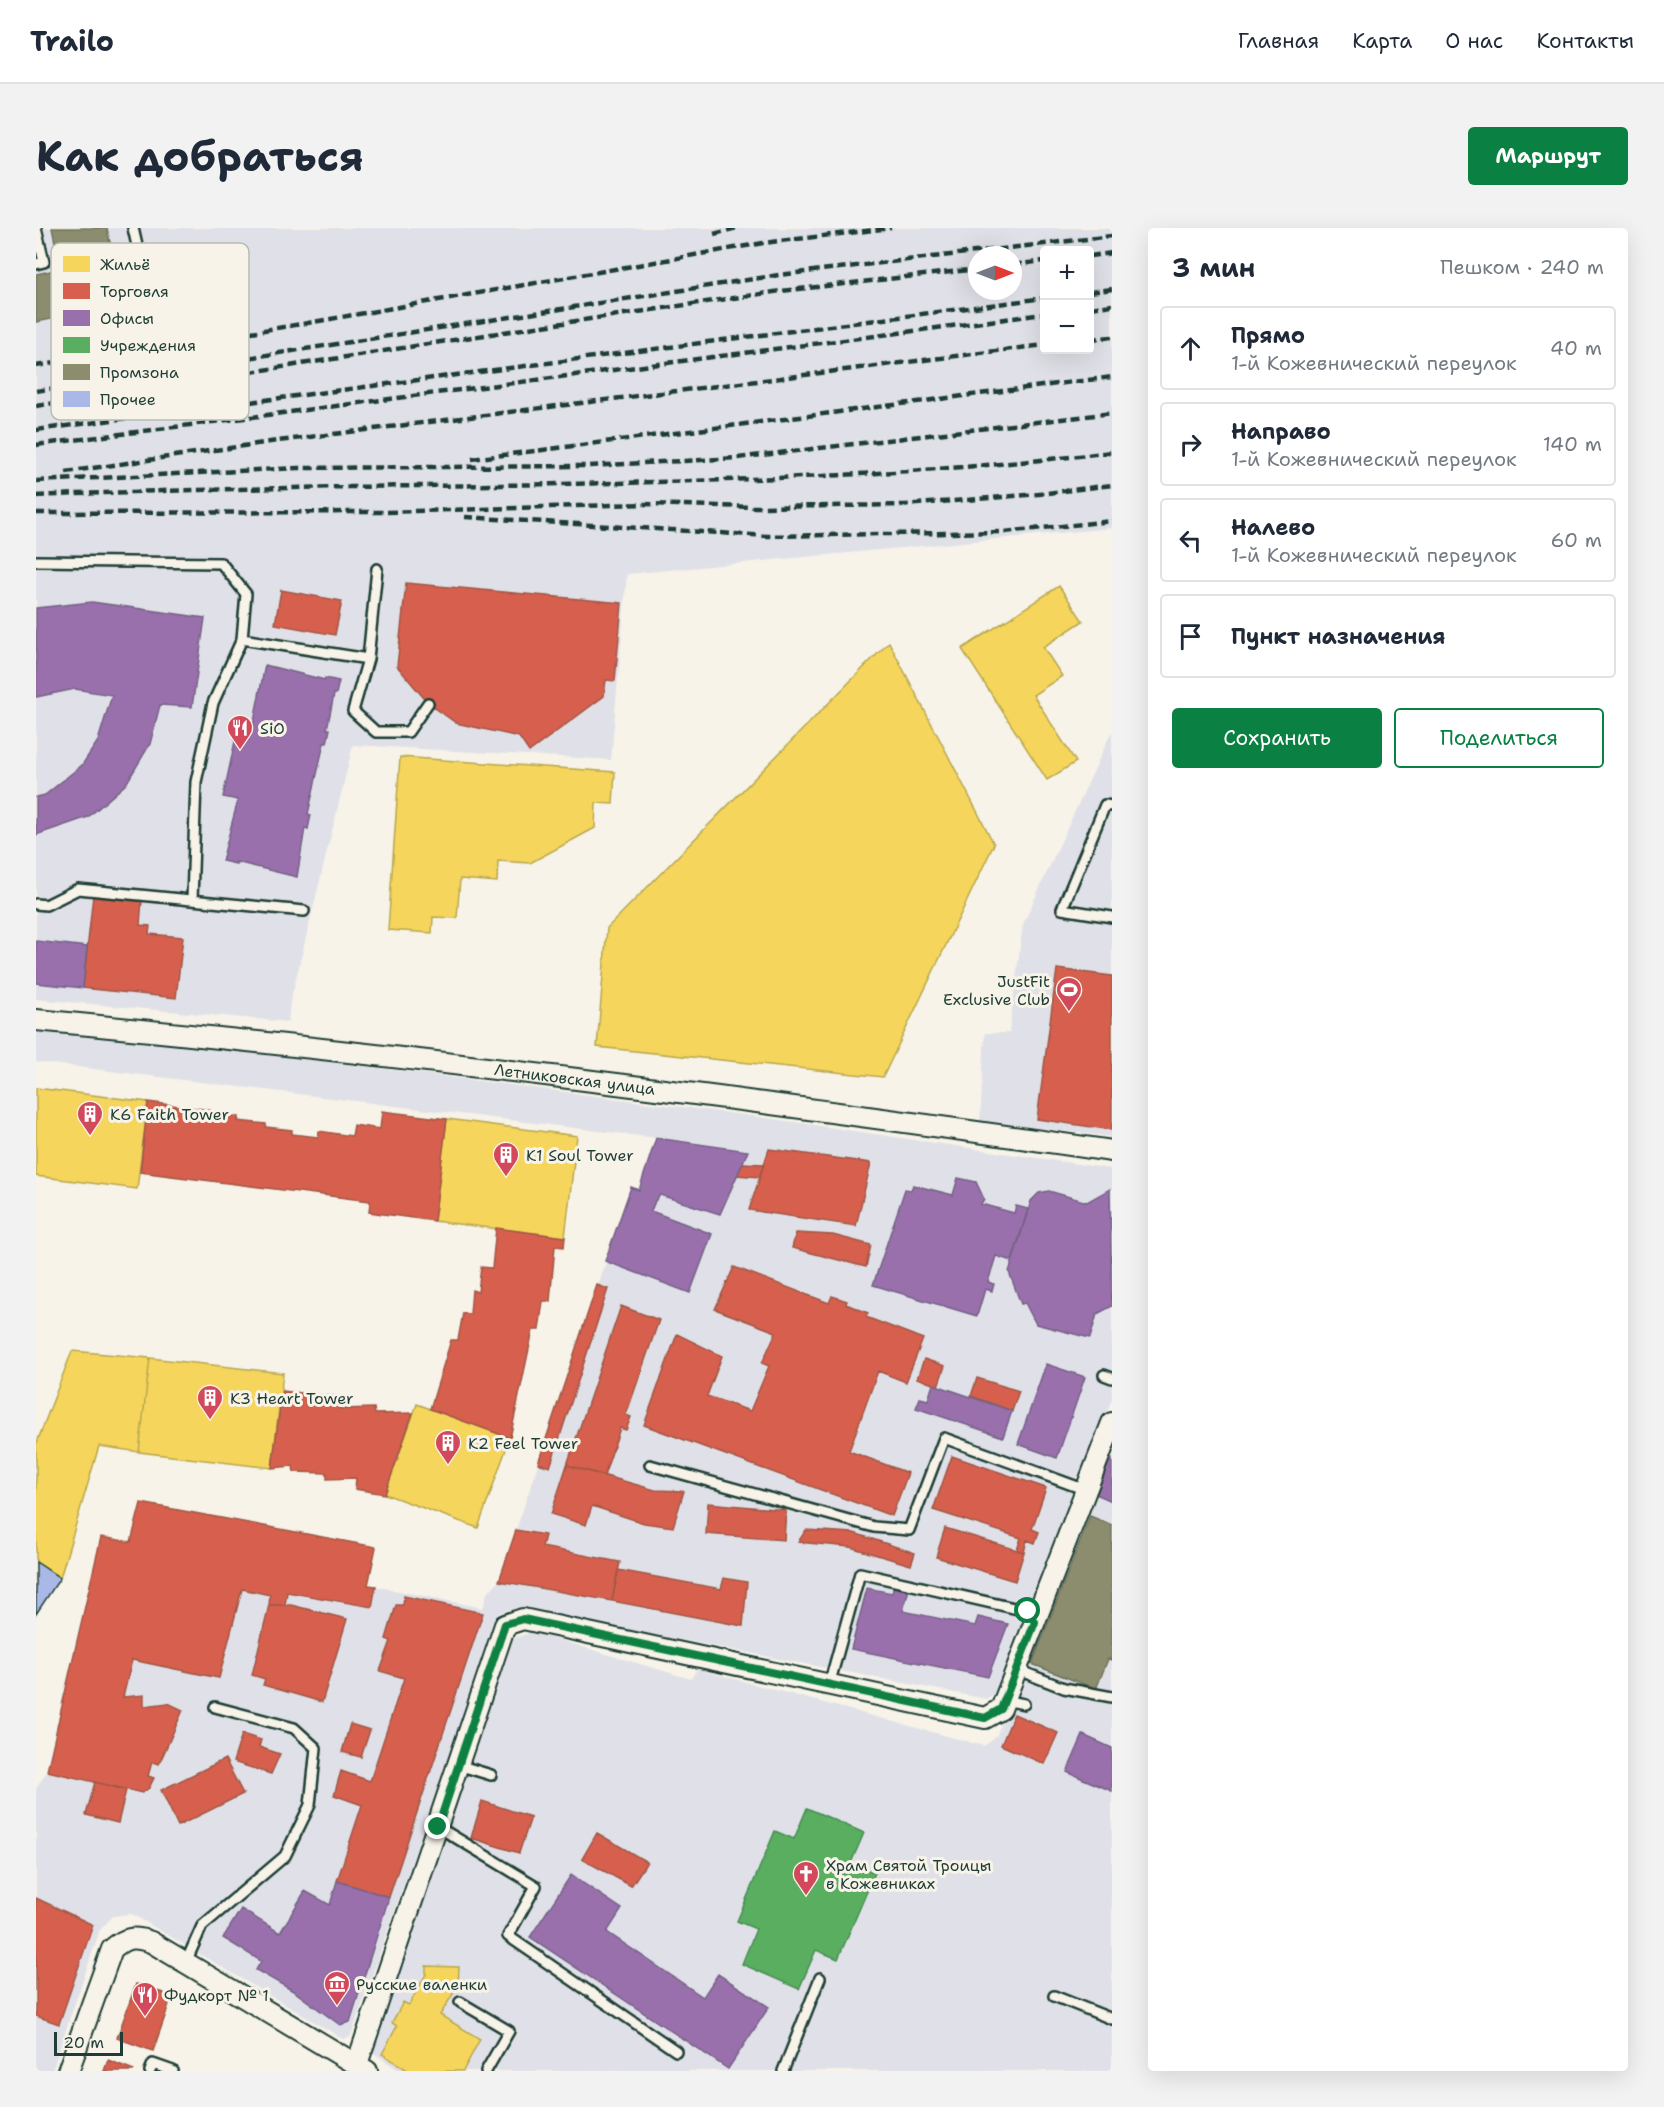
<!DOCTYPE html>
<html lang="ru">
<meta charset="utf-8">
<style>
body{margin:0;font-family:"Shantell Sans",sans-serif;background:#f2f2f3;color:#1f2937}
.controls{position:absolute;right:18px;top:18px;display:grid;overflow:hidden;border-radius:6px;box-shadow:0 6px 24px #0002}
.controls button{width:54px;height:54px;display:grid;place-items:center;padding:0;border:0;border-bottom:2px solid #e0e1e3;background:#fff;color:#1f2937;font:30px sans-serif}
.compass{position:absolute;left:932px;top:18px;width:54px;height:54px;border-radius:50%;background:#fff;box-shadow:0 6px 24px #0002;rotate:90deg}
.scale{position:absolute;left:18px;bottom:15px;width:69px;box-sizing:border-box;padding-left:6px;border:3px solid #1f3d34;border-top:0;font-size:16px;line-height:21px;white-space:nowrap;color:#1f3d34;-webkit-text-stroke:4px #f7f3e8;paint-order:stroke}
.stop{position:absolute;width:18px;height:18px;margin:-14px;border:4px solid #0b8043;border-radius:50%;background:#fff}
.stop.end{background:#0b8043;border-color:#fff;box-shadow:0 2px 6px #0008}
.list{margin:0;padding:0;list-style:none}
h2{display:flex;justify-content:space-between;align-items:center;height:78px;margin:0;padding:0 24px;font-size:26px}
h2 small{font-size:20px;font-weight:400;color:#747a83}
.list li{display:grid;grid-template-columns:39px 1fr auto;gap:18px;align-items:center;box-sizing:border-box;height:84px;margin:0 12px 12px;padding:0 12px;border:2px solid #e0e1e3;border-radius:6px}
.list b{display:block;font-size:22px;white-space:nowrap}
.list p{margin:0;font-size:20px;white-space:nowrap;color:#747a83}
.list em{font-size:20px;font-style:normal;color:#747a83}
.actions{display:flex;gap:12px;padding:18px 24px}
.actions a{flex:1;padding:14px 0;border:2px solid #0b8043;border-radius:6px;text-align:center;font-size:21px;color:#0b8043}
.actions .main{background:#0b8043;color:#fff}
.icon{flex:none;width:33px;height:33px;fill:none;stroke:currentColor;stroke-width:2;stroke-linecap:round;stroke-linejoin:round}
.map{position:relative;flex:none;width:1076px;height:1843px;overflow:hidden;border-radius:6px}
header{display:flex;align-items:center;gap:36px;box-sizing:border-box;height:84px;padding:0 30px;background:#fff;border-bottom:2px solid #e0e1e3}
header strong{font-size:28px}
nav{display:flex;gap:33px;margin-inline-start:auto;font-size:21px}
.intro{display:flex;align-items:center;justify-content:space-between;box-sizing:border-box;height:144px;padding:0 36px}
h1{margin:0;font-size:42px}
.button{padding:15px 27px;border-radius:6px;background:#0b8043;color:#fff;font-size:21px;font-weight:700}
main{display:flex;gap:36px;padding:0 36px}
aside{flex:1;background:#fff;border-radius:6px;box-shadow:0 6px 24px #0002}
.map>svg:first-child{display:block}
.built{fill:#e0e1e8;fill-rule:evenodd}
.homes{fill:#f6d55c;stroke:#b6a750;stroke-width:1.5}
.shops{fill:#d6604d;stroke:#9f5646;stroke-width:1.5}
.offices{fill:#9970ab;stroke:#746187;stroke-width:1.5}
.public{fill:#5aae61;stroke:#488c54;stroke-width:1.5}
.industry{fill:#8c8c6e;stroke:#6b745d;stroke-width:1.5}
.building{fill:#aab8e8;stroke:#1f3d34;stroke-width:1.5}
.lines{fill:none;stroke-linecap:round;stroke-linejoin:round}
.service-casing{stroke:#1f3d34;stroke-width:14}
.minor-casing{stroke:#1f3d34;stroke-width:24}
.service{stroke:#f7f3e8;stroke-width:9}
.minor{stroke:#f7f3e8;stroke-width:20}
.rail{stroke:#1f3d34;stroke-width:4.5;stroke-dasharray:9 4.5;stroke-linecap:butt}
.route{stroke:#0b8043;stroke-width:8}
.labels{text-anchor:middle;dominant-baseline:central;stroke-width:6;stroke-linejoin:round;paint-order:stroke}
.poi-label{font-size:16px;fill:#1f3d34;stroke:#f7f3e8;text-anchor:start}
.street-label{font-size:16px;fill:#1f3d34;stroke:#f7f3e8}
.key{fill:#f7f3e8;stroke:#b6bcb2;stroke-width:1.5}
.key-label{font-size:16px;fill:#1f3d34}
</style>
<header>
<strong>Trailo</strong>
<nav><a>Главная</a><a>Карта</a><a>О нас</a><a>Контакты</a></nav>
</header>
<div class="intro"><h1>Как добраться</h1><a class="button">Маршрут</a></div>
<main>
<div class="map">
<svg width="1076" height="1843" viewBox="0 0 1076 1843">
<rect width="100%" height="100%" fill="#f7f3e8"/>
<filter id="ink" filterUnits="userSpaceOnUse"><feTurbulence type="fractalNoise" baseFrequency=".0167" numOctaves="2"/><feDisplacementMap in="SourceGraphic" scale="12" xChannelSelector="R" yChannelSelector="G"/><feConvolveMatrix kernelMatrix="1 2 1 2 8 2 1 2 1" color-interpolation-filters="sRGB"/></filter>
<g filter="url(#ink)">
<path class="built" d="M0,0H1076V300L591,346L575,532L317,517L254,775L252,794L0,771ZM1008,22H1054V122H1008ZM941,27H977V63H941Z
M1076,503V909L944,893L949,805H973L987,696Z
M0,803L156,816L731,890L1076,941V1171L961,1464L950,1471L480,1380L463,1385L315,1808L307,1811L96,1686L77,1688L64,1702L16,1843H0V1561L11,1543L65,1309L95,1314L105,1275L340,1319L333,1357L447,1380L451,1365L463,1353L595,959L603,962L620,910L0,834Z
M1076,1220V1843H364L339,1826L337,1818L477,1410L496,1404L655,1451L661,1441L948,1518L960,1509Z"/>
<path class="homes" d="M1023,358L1047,393L1007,419L1026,448L997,467L1040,534L1011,552L926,421Z
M853,414L958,616L847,849L561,819L571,700Z
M364,529L579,544L577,576L560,575L559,600L494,635L462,633L461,654L424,651L421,690L397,689L396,705L352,702Z
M0,860L112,874L101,961L0,948Z
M411,891L541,908L529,1009L398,993Z
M36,1123L114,1130L103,1224L63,1218L24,1350L0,1334V1217Z
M114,1130L247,1145L236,1240L103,1224Z
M381,1176L474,1210L442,1300L349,1266Z
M390,1738L423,1739L422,1758L404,1787L444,1811L427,1843H373L346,1826L361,1798L356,1795L367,1774L373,1777L390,1746Z"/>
<path class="shops" d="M370,355L586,375L579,453L570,452L568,468L493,524L483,509L420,495L392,475L361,438Z
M245,362L306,373L299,407L239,396Z
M57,667L106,672L104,697L114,698L113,706L147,709L140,770L47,760Z
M1021,741L1076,748V902L1001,891Z
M112,874L174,882L173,886L203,889L202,893L230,896V899L256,902V906L282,909L283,903L316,908L318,897L344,901L346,883L411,891L398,993L333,984L334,973L104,944Z
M733,921L835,935L820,998L713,982Z
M706,935L728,936L723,949L701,947Z
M460,1000L529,1009L528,1019L519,1018L514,1073H507L503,1102H497L474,1210L394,1181L415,1112H422L427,1085L434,1086L436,1062L442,1064L445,1039L456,1040Z
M760,1005L797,1007L835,1017L830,1039L756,1020Z
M698,1039L793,1075L796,1068L811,1073L810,1076L832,1085L830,1089L887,1111L870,1154L842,1143L813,1223L872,1245L856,1288L608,1197L641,1106L686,1128L671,1168L714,1183L733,1138L726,1135L740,1104L679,1081Z
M561,1057L572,1061L514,1239L502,1235Z
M585,1078L623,1092L590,1187L595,1189L590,1202L584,1200L568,1248L531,1237Z
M888,1131L909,1138L902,1158L881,1150Z
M941,1150L983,1163L976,1183L935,1168Z
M246,1163L306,1169L304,1181L338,1180L339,1186L377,1185L349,1266L319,1261L320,1250L291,1251V1245L258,1244L257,1238L236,1240Z
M916,1228L1010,1260L996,1301L1003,1304L999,1315L991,1312L988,1324L981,1322L985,1310L897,1282Z
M531,1237L619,1262L648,1263L637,1299L608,1295L556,1278L550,1297L515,1286Z
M105,1275L340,1319L332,1357L340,1358L336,1379L251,1364L249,1377H233L234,1367L206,1361L183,1450L96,1432L87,1469L108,1467V1478L132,1475L147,1482L123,1536L116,1534L112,1548L118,1550L113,1560L106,1565L11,1543L65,1309L95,1314Z
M672,1275L750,1282L748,1312L670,1306Z
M909,1300L988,1324L979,1353L900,1329Z
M480,1302L509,1307L506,1319L584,1334L576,1373L463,1353Z
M770,1302L818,1305L879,1325L875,1337L814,1319L762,1314Z
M582,1342L685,1361L688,1350L711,1354L707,1398L576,1373Z
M368,1368L447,1385L353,1669L301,1653L326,1577L298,1567L305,1543L334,1553L368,1450L344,1443L355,1413L350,1411L360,1377H367Z
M233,1377H255L311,1391L286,1474L227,1457L229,1451L216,1447Z
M978,1486L1022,1505L1008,1536L965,1517Z
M314,1496L334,1502L325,1529L306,1524Z
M206,1506L225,1512L223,1519L244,1526L235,1546L197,1534Z
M189,1531L207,1566L142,1598L125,1562Z
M59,1554L90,1562L82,1595L50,1587Z
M446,1573L495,1589L483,1625L435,1610Z
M561,1605L611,1634L595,1658L546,1631Z
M0,1670L57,1697L23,1796L0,1788Z
M100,1756L136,1768L117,1823L81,1810Z
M72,1832L98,1842L97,1843H68Z"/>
<path class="offices" d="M56,374L169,390L156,479L124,477L114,516L90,556L52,589L0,607V569L9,567L46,537L62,513L76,467L39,461L0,469V380Z
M229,437L289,452V450L303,453L300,466H298L291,501H294L291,515H288L272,586L275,587L272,601L269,600L261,649L200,634V636L186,633L202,572L187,569L203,495L217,498Z
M0,713L51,719L47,760L0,755Z
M620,910L712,923L684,986L624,967L619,973L615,983L676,1006L654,1065L569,1033L595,959L603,962Z
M922,950L940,954L948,971L945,976L978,985L980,978L992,981L976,1033L960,1028L952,1054L958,1056L956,1063L949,1061L941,1088L837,1057L869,961L875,962L877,957L917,967Z
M1074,961L1076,1078L1061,1086L1054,1110L1000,1096L989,1075L985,1076L973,1044L995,973L1003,965L1013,963L1051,974Z
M1010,1136L1049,1149L1021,1230L982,1216Z
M897,1156L976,1183L967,1209L880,1180L884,1170L892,1172Z
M1074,1230L1076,1231V1273L1060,1266Z
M858,1358L873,1361L867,1383L939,1398L942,1389L972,1396L952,1449L815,1421L831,1360L856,1365Z
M1047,1507L1076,1520V1563L1031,1544Z
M535,1647L586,1681L571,1704L667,1769L682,1746L733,1779L692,1841L494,1709Z
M301,1653L353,1669L314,1794L304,1797L259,1764L220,1742L225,1733L187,1710L205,1681L244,1705L269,1663L294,1677Z"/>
<path class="public" d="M771,1580L828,1605L815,1635L839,1645L802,1731L780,1722L763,1761L706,1736L720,1701L701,1693L739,1603L758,1611Z"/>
<path class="industry" d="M16,0H71L76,24L23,33Z
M70,31L80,78L0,94V46Z
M1054,1288L1076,1297V1432L1072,1431L1060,1461L996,1436Z"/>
<path class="building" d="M0,1334L24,1350L0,1386Z"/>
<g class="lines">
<defs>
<path id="service" d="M97,0L102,22
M0,36L8,34L0,0
M0,333L185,335L210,366L206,411L177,475L160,554L156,672
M341,341L332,431L317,483L340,504H372L392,475
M206,411L332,431
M1076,578L1069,577L1026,681L1076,689
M0,676L10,677L42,661L268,683
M1068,1147L1076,1150
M614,1237L838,1299L873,1302L908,1210L1050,1262
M982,1442L1028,1460L1076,1469
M793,1457L824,1345L991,1383L998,1392
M969,1472L988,1476
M422,1537L455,1547
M402,1599L500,1658L472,1708L640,1823
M150,1734L166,1698L249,1628L274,1577L280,1520L258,1500L179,1479
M1018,1768L1076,1791
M424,1774L473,1803L450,1843
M114,1843L117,1836L137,1843
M747,1843L784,1750"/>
<g id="minor">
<path id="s1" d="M0,792C360,825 718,872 1076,923"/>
<path d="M321,1836L469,1397L487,1391L949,1490L965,1481L1076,1195"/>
<path d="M32,1843L76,1721C90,1709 98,1708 115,1714L331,1843"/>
</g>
</defs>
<use href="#service" class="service-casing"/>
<use href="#minor" class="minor-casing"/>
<use href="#service" class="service"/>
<use href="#minor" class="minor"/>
<path class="rail" d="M678,6L701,0
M1054,28L1076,25
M977,37L1008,33
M1054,64L1076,61
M1054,80L1076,77
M1054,111L1076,109
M0,138L266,96L727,15L855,0
M0,163L743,47L1076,8
M0,178L493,100L745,63L941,41
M0,202L1008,70
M0,217L1008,86
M436,231L1076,149
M30,244L234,214L1008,117
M0,253L262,240L553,238L701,230L1076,185
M0,268C358,250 719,268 1076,224
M0,285L348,284L608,276L720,279L869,277L1003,266L1076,257
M429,289L731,308L968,304L1076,293"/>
</g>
</g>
<g class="lines" filter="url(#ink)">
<path class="route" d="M402,1599L469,1396L487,1391L949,1490L965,1481L999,1394L992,1383"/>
</g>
<defs>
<symbol id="restaurant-pin" viewBox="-11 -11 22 30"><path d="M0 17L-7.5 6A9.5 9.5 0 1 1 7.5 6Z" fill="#d1495b" stroke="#f7f3e8"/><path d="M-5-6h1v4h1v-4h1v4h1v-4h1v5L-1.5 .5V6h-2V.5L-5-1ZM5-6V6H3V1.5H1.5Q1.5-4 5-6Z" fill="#fff"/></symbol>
<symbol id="stadium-pin" viewBox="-11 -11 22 30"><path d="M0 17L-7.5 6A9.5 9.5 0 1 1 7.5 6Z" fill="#d1495b" stroke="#f7f3e8"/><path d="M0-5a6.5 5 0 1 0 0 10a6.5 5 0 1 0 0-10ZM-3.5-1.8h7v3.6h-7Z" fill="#fff"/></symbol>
<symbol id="building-pin" viewBox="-11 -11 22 30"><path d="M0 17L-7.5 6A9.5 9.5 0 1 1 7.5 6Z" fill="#d1495b" stroke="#f7f3e8"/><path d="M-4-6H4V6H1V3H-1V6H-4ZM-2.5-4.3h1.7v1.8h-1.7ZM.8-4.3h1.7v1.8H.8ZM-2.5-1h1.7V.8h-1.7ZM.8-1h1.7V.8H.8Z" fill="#fff"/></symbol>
<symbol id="church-pin" viewBox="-11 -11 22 30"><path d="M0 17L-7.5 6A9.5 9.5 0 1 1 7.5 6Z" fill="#d1495b" stroke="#f7f3e8"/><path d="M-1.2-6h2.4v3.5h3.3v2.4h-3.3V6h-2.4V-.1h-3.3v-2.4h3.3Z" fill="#fff"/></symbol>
<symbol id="museum-pin" viewBox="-11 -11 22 30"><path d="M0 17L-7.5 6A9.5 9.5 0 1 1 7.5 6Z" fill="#d1495b" stroke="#f7f3e8"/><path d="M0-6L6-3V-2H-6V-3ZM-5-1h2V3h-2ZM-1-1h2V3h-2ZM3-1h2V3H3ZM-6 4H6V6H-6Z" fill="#fff"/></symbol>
</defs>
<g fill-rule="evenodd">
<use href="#restaurant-pin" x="189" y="485" width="30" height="40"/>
<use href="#stadium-pin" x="1018" y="747" width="30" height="40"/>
<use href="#building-pin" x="39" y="871" width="30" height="40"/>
<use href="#building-pin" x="455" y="912" width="30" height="40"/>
<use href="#building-pin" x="159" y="1155" width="30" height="40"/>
<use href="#building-pin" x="397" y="1200" width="30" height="40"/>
<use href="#church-pin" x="755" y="1631" width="30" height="40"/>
<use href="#museum-pin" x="286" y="1741" width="30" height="40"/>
<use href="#restaurant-pin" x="94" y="1752" width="30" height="40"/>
</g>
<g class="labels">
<g class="poi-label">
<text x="224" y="500">SiO</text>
<text x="1014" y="753" text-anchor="end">JustFit<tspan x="1014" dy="18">Exclusive Club</tspan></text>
<text x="74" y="886">К6 Faith Tower</text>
<text x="490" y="927">К1 Soul Tower</text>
<text x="194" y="1170">К3 Heart Tower</text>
<text x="432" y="1215">К2 Feel Tower</text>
<text x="790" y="1637">Храм Святой Троицы<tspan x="790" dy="18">в Кожевниках</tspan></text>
<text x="320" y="1756">Русские валенки</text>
<text x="128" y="1767">Фудкорт № 1</text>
</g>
<g class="street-label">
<text stroke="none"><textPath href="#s1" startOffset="542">Летниковская улица</textPath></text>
</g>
</g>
<rect x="15" y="15" width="198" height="177" rx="9" class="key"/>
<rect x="27" y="28" width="27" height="16" fill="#f6d55c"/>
<rect x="27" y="55" width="27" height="16" fill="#d6604d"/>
<rect x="27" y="82" width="27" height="16" fill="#9970ab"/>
<rect x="27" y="109" width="27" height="16" fill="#5aae61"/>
<rect x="27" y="136" width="27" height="16" fill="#8c8c6e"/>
<rect x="27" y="163" width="27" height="16" fill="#aab8e8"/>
<g class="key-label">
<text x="64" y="42">Жильё</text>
<text x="64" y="69">Торговля</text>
<text x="64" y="96">Офисы</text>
<text x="64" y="123">Учреждения</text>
<text x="64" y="150">Промзона</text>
<text x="64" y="177">Прочее</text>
</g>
</svg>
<div class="controls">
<button>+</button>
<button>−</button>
</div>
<svg class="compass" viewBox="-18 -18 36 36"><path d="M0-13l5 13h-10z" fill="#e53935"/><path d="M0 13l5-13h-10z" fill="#747a83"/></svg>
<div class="scale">20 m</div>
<div class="stop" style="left:992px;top:1383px"></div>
<div class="stop end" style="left:402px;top:1599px"></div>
</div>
<aside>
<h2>3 мин<small>Пешком · 240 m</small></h2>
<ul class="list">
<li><svg class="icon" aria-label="ahead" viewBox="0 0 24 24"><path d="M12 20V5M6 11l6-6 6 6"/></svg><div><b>Прямо</b><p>1-й Кожевнический переулок</p></div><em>40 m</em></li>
<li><svg class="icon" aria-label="right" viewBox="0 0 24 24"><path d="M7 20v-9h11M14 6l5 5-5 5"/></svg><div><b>Направо</b><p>1-й Кожевнический переулок</p></div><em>140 m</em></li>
<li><svg class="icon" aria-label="left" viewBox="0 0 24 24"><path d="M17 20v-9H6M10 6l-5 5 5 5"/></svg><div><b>Налево</b><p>1-й Кожевнический переулок</p></div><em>60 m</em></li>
<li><svg class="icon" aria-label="arrive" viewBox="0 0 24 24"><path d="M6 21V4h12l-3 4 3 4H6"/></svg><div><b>Пункт назначения</b></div></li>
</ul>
<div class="actions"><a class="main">Сохранить</a><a>Поделиться</a></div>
</aside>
</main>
